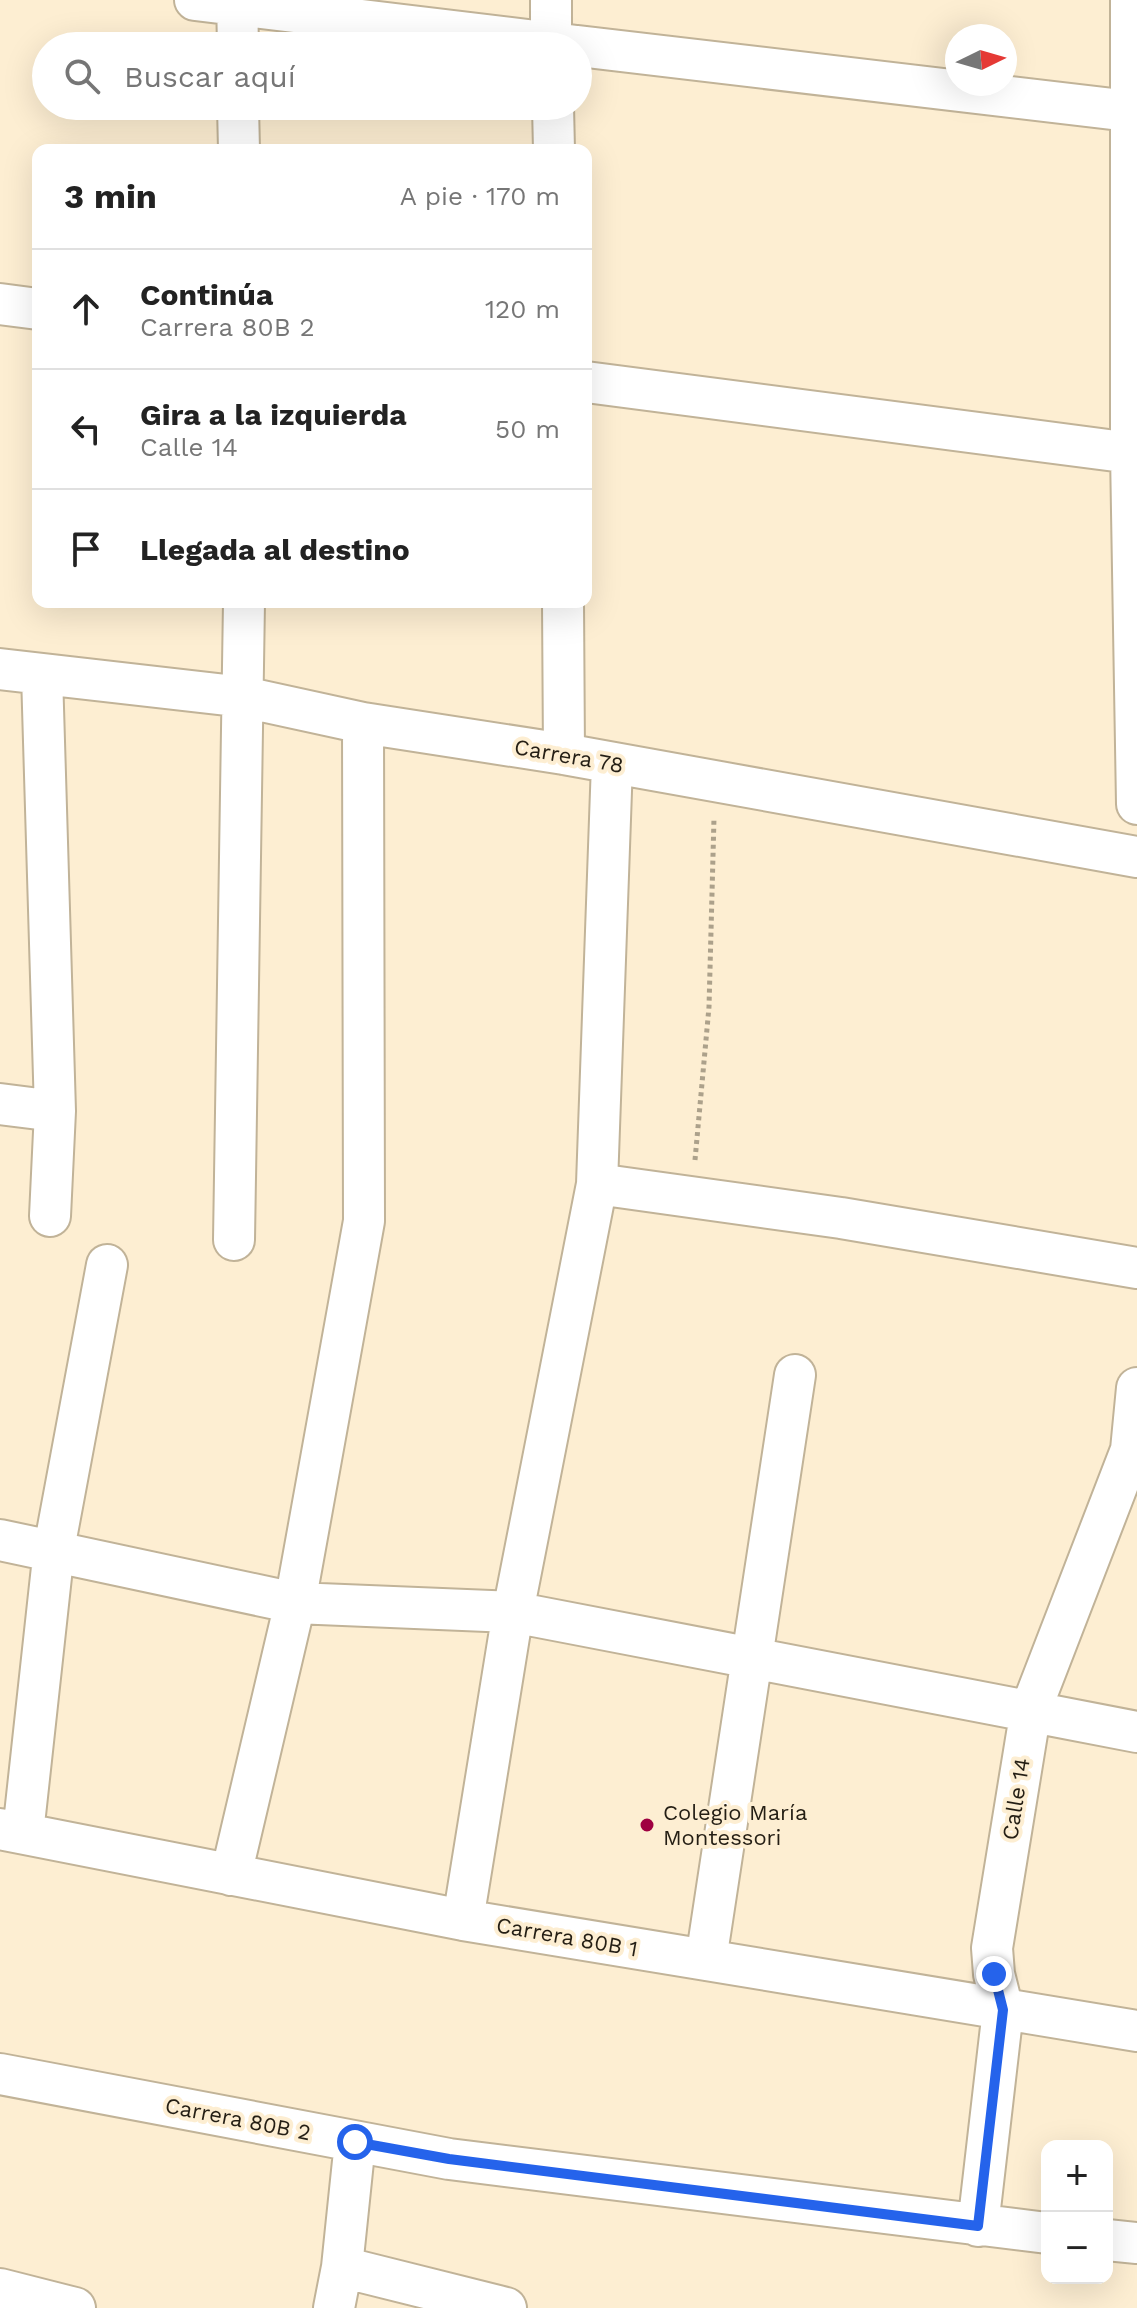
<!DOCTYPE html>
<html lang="es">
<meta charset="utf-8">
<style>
body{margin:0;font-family:"Work Sans",sans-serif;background:#f2f2f2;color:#222}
.controls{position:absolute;right:24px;bottom:24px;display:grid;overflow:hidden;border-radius:16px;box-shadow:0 8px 32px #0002}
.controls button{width:72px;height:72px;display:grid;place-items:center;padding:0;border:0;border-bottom:2px solid #e0e0e0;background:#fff;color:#222;font:40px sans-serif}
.compass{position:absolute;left:945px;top:24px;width:72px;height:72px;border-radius:50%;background:#fff;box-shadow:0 8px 32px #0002;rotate:85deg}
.stop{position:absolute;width:24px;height:24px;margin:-18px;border:6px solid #2563eb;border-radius:50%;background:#fff}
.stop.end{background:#2563eb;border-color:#fff;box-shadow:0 2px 8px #0008}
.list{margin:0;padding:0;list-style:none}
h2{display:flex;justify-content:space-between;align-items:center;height:104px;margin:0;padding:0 32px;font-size:34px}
h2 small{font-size:26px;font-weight:400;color:#767676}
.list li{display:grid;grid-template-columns:52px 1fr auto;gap:24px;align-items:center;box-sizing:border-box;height:120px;padding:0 32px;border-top:2px solid #e0e0e0}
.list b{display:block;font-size:30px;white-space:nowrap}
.list p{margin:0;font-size:26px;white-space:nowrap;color:#767676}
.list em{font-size:26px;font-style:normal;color:#767676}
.icon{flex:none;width:44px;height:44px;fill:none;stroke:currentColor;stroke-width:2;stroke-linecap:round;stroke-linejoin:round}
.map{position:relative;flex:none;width:1137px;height:2308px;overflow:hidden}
.search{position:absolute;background:#fff;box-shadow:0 8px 32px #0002;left:32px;top:32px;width:560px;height:88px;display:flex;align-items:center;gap:20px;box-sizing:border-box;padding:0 28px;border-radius:44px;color:#767676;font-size:30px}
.panel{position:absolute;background:#fff;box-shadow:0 8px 32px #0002;left:32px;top:144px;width:560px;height:464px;border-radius:16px}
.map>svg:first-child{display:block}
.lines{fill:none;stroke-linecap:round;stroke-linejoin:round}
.minor-casing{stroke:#c1b398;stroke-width:44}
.path{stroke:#aca18b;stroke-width:5;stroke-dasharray:4 4;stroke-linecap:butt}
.minor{stroke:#fff;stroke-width:40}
.route{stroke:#2563eb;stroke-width:10}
.poi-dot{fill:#9f0041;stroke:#fdeed2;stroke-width:3}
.labels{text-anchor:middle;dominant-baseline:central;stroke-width:8;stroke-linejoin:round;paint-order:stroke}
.street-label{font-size:22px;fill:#241e14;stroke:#fdeed2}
.poi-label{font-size:22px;fill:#241e14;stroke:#fdeed2;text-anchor:start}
</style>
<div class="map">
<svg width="1137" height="2308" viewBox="0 0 1137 2308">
<rect width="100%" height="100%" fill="#fdeed2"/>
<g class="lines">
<defs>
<path id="minor" d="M195,0L577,46
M237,0L238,46
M1131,0V453L1137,804
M551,46V0
M578,46L1137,112
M238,106L239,150
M553,106L554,150
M0,304L38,309
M586,382L1131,453
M563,602L564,754
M0,669L244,697L363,723L564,754L1137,857
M42,674L55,1111L50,1216
M0,1104L55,1111
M597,1184L841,1218L1137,1268
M234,1240L244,602
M0,1540L295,1603L513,1612L1137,1732
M0,1829L463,1920L1137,2031
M23,1833L54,1549L107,1265
M231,1875L295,1603L364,1221L363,723
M463,1920L513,1612L597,1184L612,763
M706,1960L795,1375
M0,2074L449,2159L1047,2233
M978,2226L1003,2010L994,1974L992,1948L1031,1709L1131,1450L1137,1388
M1107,2240L1137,2243
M342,2267L506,2308
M0,2289L75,2308
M334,2308L342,2267L355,2142"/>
</defs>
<use href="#minor" class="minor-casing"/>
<path class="path" d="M695,1160L709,1007L714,818"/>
<use href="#minor" class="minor"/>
</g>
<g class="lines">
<path class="route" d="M355,2142L449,2159L978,2226L1003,2010L994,1974"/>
</g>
<circle class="poi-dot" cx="647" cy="1825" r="8"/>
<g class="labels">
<g class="street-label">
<text transform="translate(569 756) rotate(10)">Carrera 78</text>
<text transform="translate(1016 1799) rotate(-81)">Calle 14</text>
<text transform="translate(567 1937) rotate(10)">Carrera 80B 1</text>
<text transform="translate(238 2119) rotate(11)">Carrera 80B 2</text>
</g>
<g class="poi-label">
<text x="663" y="1812">Colegio María<tspan x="663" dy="25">Montessori</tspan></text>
</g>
</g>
</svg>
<div class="controls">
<button>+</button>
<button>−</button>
</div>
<svg class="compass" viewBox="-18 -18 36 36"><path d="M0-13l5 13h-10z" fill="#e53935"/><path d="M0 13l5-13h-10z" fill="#767676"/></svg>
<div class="stop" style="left:355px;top:2142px"></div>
<div class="stop end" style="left:994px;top:1974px"></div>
<div class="search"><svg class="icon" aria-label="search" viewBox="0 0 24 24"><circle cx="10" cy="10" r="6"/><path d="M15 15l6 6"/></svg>Buscar aquí</div>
<section class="panel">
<h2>3 min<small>A pie · 170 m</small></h2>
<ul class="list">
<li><svg class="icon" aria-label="ahead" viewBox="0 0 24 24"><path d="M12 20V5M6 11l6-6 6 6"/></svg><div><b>Continúa</b><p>Carrera 80B 2</p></div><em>120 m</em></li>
<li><svg class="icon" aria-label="left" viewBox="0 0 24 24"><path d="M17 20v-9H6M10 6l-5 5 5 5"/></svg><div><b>Gira a la izquierda</b><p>Calle 14</p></div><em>50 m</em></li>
<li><svg class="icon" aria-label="arrive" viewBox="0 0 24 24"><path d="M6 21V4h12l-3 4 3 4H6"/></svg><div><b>Llegada al destino</b></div></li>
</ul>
</section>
</div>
